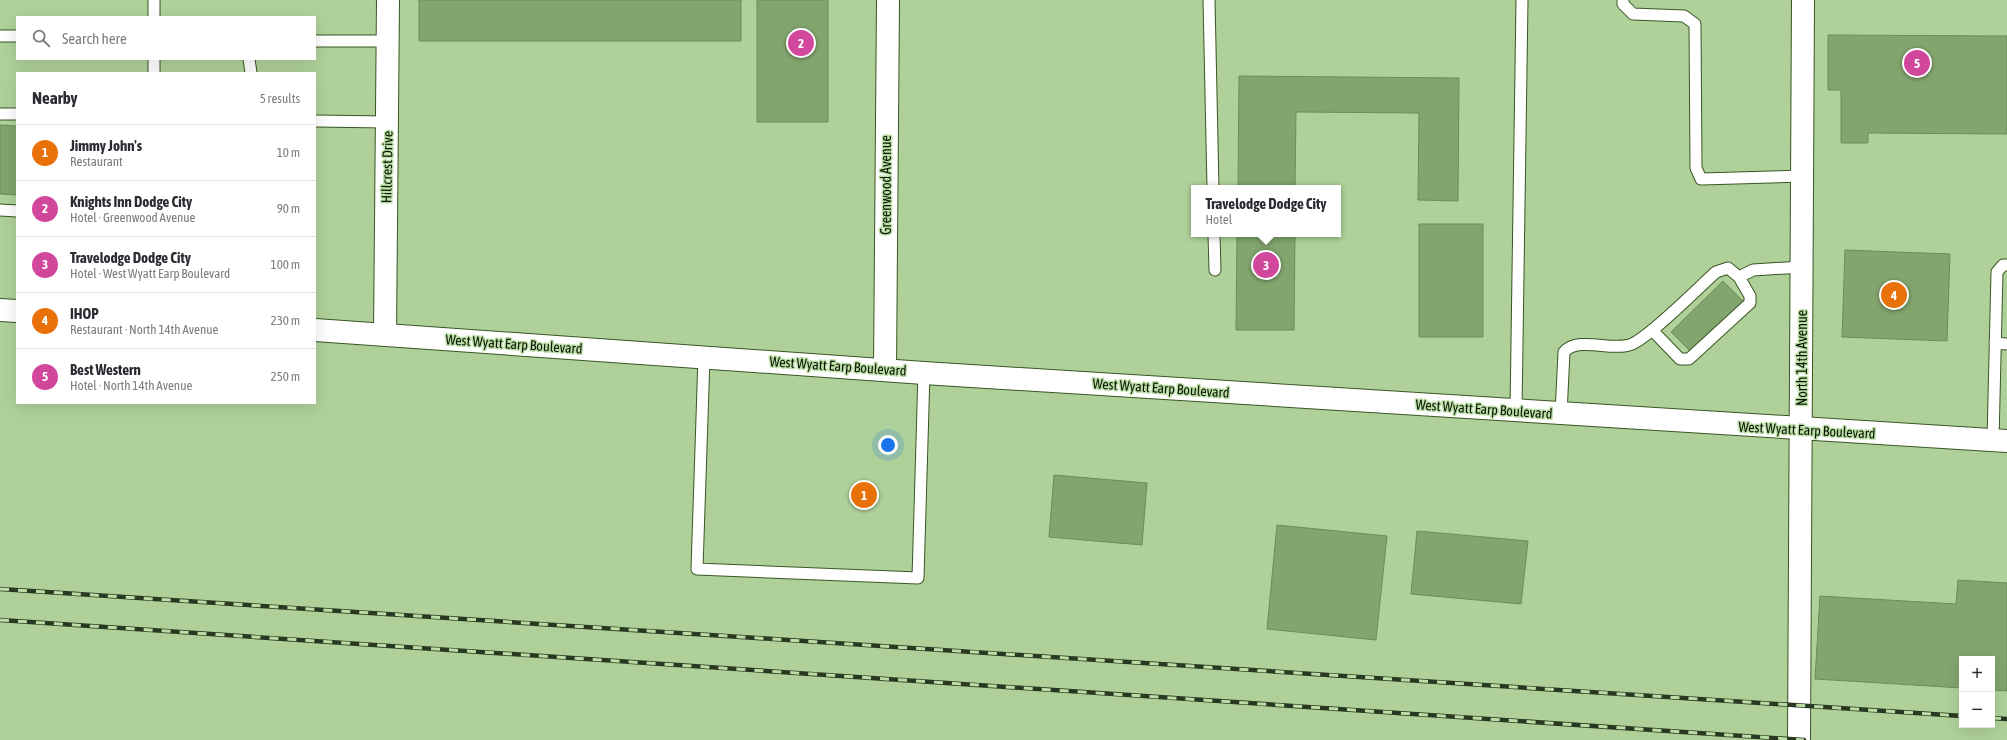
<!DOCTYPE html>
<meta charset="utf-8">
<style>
body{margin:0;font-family:"Asap Condensed",sans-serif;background:#f7f7f7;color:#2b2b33}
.controls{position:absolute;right:12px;bottom:12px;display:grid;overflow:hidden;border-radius:0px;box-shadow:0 4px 16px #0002}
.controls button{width:36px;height:36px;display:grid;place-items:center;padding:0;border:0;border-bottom:1px solid #e1e1e2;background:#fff;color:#2b2b33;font:20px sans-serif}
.you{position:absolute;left:888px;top:445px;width:14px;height:14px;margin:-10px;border:3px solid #fff;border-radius:50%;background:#1a73e8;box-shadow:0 0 0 6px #1a73e833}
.badge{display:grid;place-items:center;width:26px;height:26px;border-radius:50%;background:#9144b4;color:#fff;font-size:13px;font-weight:700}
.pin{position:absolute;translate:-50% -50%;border:2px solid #fff;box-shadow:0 1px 4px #0006}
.popup{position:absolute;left:1191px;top:185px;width:150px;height:52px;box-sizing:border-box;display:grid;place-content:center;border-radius:0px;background:#fff;filter:drop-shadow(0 1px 3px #0005);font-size:13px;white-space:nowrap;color:#7c7c81}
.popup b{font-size:15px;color:#2b2b33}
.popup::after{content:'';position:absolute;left:50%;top:100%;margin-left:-8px;border:8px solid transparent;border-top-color:#fff}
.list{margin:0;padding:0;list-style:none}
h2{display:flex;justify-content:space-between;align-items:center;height:52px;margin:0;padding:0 16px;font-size:17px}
h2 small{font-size:13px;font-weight:400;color:#7c7c81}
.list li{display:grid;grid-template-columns:26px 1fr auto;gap:12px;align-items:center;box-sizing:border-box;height:56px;padding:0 16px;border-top:1px solid #e1e1e2}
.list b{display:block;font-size:15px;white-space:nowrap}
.list p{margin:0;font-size:13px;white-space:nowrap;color:#7c7c81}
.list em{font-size:13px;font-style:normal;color:#7c7c81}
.icon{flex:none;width:22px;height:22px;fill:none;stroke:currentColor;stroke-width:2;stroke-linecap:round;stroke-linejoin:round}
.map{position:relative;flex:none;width:2007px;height:740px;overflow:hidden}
.search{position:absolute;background:#fff;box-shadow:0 4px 16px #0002;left:16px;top:16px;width:300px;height:44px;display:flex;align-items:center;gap:10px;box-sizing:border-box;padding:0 14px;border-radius:0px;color:#7c7c81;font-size:15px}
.panel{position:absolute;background:#fff;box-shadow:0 4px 16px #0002;left:16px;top:72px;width:300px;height:332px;border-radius:0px}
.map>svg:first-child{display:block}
.building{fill:#82a46d;stroke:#6c8c58}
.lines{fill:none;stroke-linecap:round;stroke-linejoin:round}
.service-casing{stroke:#395623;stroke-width:13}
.minor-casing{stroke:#395623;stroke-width:24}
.secondary-casing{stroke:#395623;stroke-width:24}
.primary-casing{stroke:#395623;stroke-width:24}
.service{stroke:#fff;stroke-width:11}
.minor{stroke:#fff;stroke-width:22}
.secondary{stroke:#fff;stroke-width:22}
.primary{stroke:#fff;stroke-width:22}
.rail-casing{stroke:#293820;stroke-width:4.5}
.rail{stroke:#bbdea6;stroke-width:3;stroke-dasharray:9;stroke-linecap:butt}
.labels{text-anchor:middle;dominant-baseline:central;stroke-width:3;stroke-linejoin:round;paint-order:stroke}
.street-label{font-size:14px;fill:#081302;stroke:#bbdea6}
</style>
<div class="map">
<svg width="2007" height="740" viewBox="0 0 2007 740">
<rect width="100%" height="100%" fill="#afd199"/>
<path class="building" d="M419,0H741V41H419Z
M757,0H828V122H757Z
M1828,35L2007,36V134L1868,133V143H1841V90H1828Z
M1239,76L1459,78L1458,201L1418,200L1419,113L1296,112L1295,188H1238Z
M0,125L17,126V195L0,194Z
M1419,224H1483V337H1419Z
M1237,234H1295L1294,330H1236Z
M1845,250L1950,254L1947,341L1842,337Z
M1723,281L1746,304L1694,355L1671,332Z
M1054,475L1147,483L1142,545L1049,537Z
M1277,525L1387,536L1376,640L1267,629Z
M1417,531L1528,541L1521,604L1411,594Z
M1958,580L2007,583V691L1992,690V659H1962V688L1815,679L1820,596L1956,604Z"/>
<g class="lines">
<defs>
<path id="service" d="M154,0V17
M1209,0L1213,188
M1623,0V4L1633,14L1684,16L1695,24L1696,168L1701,179L1803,176
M0,36H17
M315,41H388
M154,59V73
M249,59L251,73
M0,114H17
M315,121L387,122
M0,210L17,211
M1214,234L1215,270
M1652,330L1680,359H1689L1750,303V296L1739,277
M1995,343L2007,344
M704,357L697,569L918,578L924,373
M1516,411L1522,0
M1561,414L1564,352C1578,336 1610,351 1629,345C1646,341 1700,286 1716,272L1728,268L1739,277L1753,270L1802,267
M1993,440L1997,272L2003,265H2007"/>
<path id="minor" d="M385,335L388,0
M885,369L888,0"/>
<path id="secondary" d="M1799,740L1803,0"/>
<path id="primary" d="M0,310L17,311
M315,330L924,373L2007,441"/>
</defs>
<use href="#service" class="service-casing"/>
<use href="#minor" class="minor-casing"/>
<use href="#secondary" class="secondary-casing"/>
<use href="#primary" class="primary-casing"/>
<use href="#service" class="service"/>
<use href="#minor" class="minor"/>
<use href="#secondary" class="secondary"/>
<use href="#primary" class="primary"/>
<defs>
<path id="rail" d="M0,589L1962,716
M0,620L1804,740
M1992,718L2007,719"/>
</defs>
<use href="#rail" class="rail-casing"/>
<use href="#rail" class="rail"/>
</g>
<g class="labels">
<g class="street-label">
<text transform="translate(387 167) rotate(-89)">Hillcrest Drive</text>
<text transform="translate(886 185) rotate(-90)">Greenwood Avenue</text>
<text transform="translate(514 344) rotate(4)">West Wyatt Earp Boulevard</text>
<text transform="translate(1802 358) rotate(-90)">North 14th Avenue</text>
<text transform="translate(838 366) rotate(4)">West Wyatt Earp Boulevard</text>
<text transform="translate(1161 388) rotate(4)">West Wyatt Earp Boulevard</text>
<text transform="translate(1484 409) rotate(4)">West Wyatt Earp Boulevard</text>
<text transform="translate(1807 430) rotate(3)">West Wyatt Earp Boulevard</text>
</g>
</g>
</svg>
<div class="controls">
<button>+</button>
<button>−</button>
</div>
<div class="you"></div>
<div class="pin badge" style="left:864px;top:495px;background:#e8710a">1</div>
<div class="pin badge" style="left:801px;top:43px;background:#d1479c">2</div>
<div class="pin badge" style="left:1266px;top:265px;background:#d1479c">3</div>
<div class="popup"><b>Travelodge Dodge City</b>Hotel</div>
<div class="pin badge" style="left:1894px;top:295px;background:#e8710a">4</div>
<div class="pin badge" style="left:1917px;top:63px;background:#d1479c">5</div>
<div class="search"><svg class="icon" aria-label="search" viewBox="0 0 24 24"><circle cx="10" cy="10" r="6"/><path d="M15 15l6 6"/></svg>Search here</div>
<section class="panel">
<h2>Nearby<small>5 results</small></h2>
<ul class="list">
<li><span class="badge" style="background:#e8710a">1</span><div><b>Jimmy John's</b><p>Restaurant</p></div><em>10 m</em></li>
<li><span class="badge" style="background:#d1479c">2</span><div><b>Knights Inn Dodge City</b><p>Hotel · Greenwood Avenue</p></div><em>90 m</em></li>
<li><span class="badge" style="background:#d1479c">3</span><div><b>Travelodge Dodge City</b><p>Hotel · West Wyatt Earp Boulevard</p></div><em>100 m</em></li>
<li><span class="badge" style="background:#e8710a">4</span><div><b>IHOP</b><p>Restaurant · North 14th Avenue</p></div><em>230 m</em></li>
<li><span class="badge" style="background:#d1479c">5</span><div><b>Best Western</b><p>Hotel · North 14th Avenue</p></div><em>250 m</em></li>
</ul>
</section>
</div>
